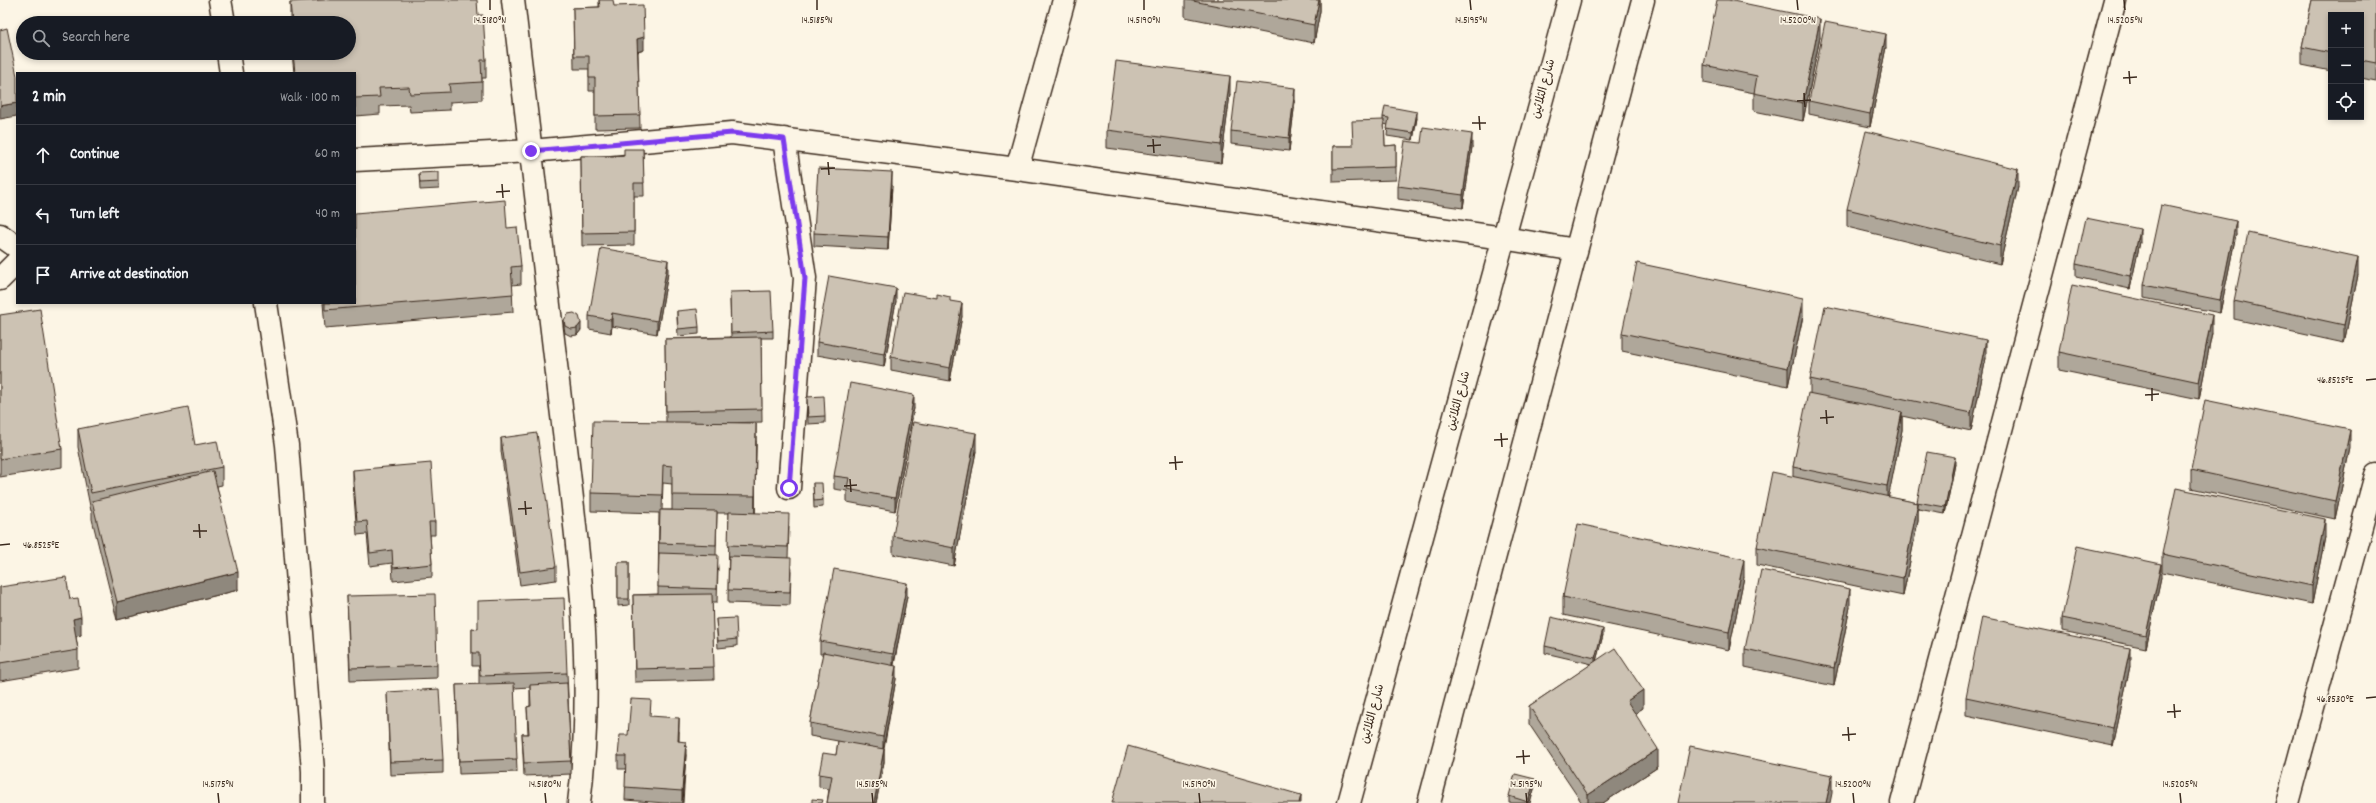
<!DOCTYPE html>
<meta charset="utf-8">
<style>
body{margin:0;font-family:Dekko,"Playpen Sans Arabic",sans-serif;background:#242831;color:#f1f3f6}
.controls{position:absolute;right:12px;top:12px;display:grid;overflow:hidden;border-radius:0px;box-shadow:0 2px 6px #0003}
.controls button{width:36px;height:36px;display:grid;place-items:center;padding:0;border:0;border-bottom:1px solid #363941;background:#171b24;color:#f1f3f6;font:20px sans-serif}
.stop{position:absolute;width:12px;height:12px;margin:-9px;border:3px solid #7c3aed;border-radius:50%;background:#fff}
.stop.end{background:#7c3aed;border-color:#fff;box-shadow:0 1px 4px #0008}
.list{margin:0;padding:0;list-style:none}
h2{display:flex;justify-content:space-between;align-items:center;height:52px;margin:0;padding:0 16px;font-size:17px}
h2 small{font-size:13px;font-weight:400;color:#9ea1a6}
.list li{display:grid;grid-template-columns:26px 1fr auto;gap:12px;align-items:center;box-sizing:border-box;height:60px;padding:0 16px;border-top:1px solid #363941}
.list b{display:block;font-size:15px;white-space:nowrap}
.list em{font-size:13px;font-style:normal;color:#9ea1a6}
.icon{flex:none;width:22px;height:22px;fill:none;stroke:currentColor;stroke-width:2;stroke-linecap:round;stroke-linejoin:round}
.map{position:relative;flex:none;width:2376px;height:803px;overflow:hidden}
.search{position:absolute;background:#171b24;box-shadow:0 2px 6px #0003;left:16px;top:16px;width:340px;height:44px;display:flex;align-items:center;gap:10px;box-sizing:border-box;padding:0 14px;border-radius:22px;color:#9ea1a6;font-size:15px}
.panel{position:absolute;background:#171b24;box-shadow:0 2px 6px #0003;left:16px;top:72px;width:340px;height:232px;border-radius:0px}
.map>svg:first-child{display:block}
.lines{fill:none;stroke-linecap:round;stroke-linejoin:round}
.street-casing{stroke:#3b2a1e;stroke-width:25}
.street{stroke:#fcf5e5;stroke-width:22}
.wall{fill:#afa79a;stroke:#3b2a1e;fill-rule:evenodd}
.shaded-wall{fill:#8f887d;stroke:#3b2a1e}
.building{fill:#ccc2b3;stroke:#3b2a1e}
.route{stroke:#7c3aed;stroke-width:5}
.ticks{fill:none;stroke:#3b2a1e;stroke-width:1.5}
.labels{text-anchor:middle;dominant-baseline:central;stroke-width:3.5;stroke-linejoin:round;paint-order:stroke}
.street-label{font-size:12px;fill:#3b2a1e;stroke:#fcf5e5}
.ticks-label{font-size:10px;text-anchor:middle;fill:#3b2a1e;stroke:#fcf5e5;stroke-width:3.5;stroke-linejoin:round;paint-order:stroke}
</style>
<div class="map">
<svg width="2376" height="803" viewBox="0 0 2376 803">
<rect width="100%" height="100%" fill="#fcf5e5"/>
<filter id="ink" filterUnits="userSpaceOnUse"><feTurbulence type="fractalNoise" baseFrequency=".025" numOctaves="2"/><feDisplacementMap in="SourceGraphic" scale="8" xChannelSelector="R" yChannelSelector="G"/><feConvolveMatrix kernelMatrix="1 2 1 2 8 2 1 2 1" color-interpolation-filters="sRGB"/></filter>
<g filter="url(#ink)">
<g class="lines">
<defs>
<path id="street" d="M220,0L224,23
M513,0C529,136 545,271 561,407C577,538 596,671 579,803
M228,53L231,73
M784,139L805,278L789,488
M355,160L531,151L732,133L1017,169L1503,238L1576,250
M1017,169L1064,0
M0,235L17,247
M0,279L17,262
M266,303L287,445L313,771V803
M1349,803L1569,0
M1429,803L1643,0
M1902,803L2115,0
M2287,803L2376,475"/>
</defs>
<use href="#street" class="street-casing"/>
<use href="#street" class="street"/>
</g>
<path class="wall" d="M599,0L614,6L644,50L638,52L640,128L595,129V91H589V69H574L573,8L599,7Z
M1185,0H1320V11L1314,43L1185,17Z
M2312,0H2376V81L2361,78V15H2331V71L2302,65V47Z
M290,2L478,15L486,60V78H482V100L450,102V110L410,112L409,105L380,106V114L355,116V73H294L292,53H349V23H290Z
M1820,37L1803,121L1754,111V93L1704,83V65Z
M1886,47L1870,127L1809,114V101Z
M1230,94L1221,163L1107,148V130Z
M1295,101L1289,151L1231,144V131Z
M1383,117L1417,118L1413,140L1387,136L1388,125L1384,124L1385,146L1396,145V180L1333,182V146H1353L1383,121Z
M1421,143L1472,147L1463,208L1398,199V186Z
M643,149L644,196H634V245L582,246L581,156H624Z
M419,173L439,182V189L420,190Z
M892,185L888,250L814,246V233Z
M2018,187L2000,264L1847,227V209Z
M507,228L521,266V284L512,285L513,312L325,328L323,303H355Z
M2236,234L2220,313L2144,298V285Z
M2140,242L2130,289L2076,277V264Z
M668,273L657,334L612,326L611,333L589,329V316Z
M2358,275L2344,343L2234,319V301Z
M730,299L773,331V338H761L762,422L721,423L756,441L755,513L789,527L788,558L791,571L790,605L728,603L729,513H717L716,555L718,568L717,602H712L714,680L635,682L633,595L658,594L659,513L591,511V493L666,422L665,339L731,337ZM663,483L672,484V510H662Z
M896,301L884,367L817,355V342Z
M950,301L962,316L950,381L891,370V357Z
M677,311L699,327V334L678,336L677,318Z
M0,315L62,449V467L0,477Z
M1803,316L1788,386L1622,351V333Z
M564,320L581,330L577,335L571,336L565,333L564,327Z
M2212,333L2199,399L2059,370V352Z
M1986,358L1971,431L1902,416V430L1888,497L1917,503V502L1955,464L1945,514L1918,509V521L1903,596L1757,565V547L1793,477V467L1810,393V379Z
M807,397L825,416V423L808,424Z
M914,408L895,511L847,502V491L834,489V476Z
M78,429L195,445L222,467V485L217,486L238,590L117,620L92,519V511H91L78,447Z
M501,438L556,567V580L520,585L501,451Z
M2350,448L2335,519L2191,488V470Z
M976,451L954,566L893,554V536Z
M353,470L435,522V535H430L432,564V577L393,581L392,563L370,566L367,534L357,535L353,483Z
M813,483L823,500V507L814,508Z
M2325,537L2312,604L2162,572V554Z
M618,562H629V605L618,606Z
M1744,577L1729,650L1563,615V597Z
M2161,577L2146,648L2062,631V618Z
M0,587L70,599L81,635L76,636L78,650V668L0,681Z
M347,596L437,665V678L350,681Z
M907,596L894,665L896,679L884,749V762L876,803H827L829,789L819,787V774L836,755L838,741L810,736V723L823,654H820V641Z
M1850,607L1834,686L1745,667V649Z
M716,619L737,639V646L718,648Z
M472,628L567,673L571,761V774L524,776L522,734H528L527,707L530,706V687L514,688L517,772L459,774L456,685H479V666H472Z
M1603,635L1596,661L1643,708L1635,713L1658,767L1603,803H1582L1529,724V706L1592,664L1545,653V646Z
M2130,666L2113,746L1966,715V697Z
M387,692L443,760V773L390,775Z
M651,716L679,731V741L686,755L683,803H665L625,800L626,769H618V756L628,735Z
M1535,786L1530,803H1509V796Z"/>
<path class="shaded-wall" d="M1319,0H1320V11L1314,43V25Z
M1820,19V37L1803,121V103Z
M1886,34V47L1870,127V114Z
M644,37V50L637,52V39Z
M1230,76V94L1221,163V145Z
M1295,88V101L1289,151V138Z
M17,103V116L0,119V106Z
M1417,112V118L1413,140V133Z
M1472,134V147L1463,208V195Z
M2018,169V187L2000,264V246Z
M892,172V185L888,250V237Z
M2236,221V234L2220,313V300Z
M2140,229V242L2130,289V276Z
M2358,257V275L2344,343V325Z
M668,260V273L657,334V321Z
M896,288V301L884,367V354Z
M1803,298V316L1788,386V368Z
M962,303V316L950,381V368Z
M612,313V326L611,333V320Z
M2212,315V333L2199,399V382Z
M581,323V330L577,335V328Z
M1986,340V358L1971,431V413Z
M914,395V408L895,511V498Z
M1902,412V430L1887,504V486Z
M756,423V441L755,514V496Z
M2350,430V448L2335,519V501Z
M976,433V451L954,566V548Z
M1955,457V464L1945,514V507Z
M1918,503V521L1903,596V578Z
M2325,519V537L2312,604V586Z
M1744,559V577L1729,650V632Z
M2161,564V577L2146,648V635Z
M238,572V590L117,620V602Z
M907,583V596L893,667V654Z
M1850,589V607L1834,686V668Z
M81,617V635L73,637V619Z
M1603,629V635L1595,665V658Z
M2130,648V666L2113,746V728Z
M896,666V679L883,750V737Z
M1643,690V708L1627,719V701Z
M679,718V731L678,754V741Z
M686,742V755L682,803V791Z
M884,749V762L876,803H874Z
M1658,749V767L1603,803H1588V795Z
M1832,775V793L1830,803H1826Z
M1535,779V786L1530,803H1528Z
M1301,795V803H1299Z"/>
<path class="building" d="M326,0H477L478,15H483L486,60H481L482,82L449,84L450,92L410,94L409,87L379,88L380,97L355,98V73H295L293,53H349V23H292L290,2Z
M599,0H613L614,6L643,5L644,37L637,39L640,115L595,116V78H589V56H574L573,8L600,7Z
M1188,0H1319L1314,25Z
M1717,0H1728L1820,19L1803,103L1754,93L1757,76L1704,65Z
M2312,0H2376V63L2361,60V15H2331V53L2302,47Z
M1825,22L1886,34L1870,114L1809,101Z
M7,28L17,76V103L0,106V30Z
M1116,61L1230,76L1221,145L1107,130Z
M1237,81L1295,88L1289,138L1231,131Z
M1385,106L1417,112L1413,133L1387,129L1389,118L1383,117Z
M1384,120L1385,146L1396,145V167L1333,169V146H1353L1352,121Z
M1423,127L1472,134L1463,195L1398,186L1405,141L1421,143Z
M1866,131L2018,169L2000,246L1847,209Z
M624,149H643L644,183H634V232L582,233L581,156H624Z
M818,168L892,172L888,237L814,233Z
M439,172V182L420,183L419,173Z
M505,200L507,228L517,227L521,266L511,267L513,294L325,310V303H355V213Z
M2161,205L2236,221L2220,300L2144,285Z
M2086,218L2140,229L2130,276L2076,264Z
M2248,233L2358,257L2344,325L2234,301Z
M601,248L668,260L657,321L612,313L611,320L589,316Z
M1637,263L1803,298L1788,368L1622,333Z
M829,276L896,288L884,354L817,342Z
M2072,285L2212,315L2199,382L2059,352Z
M771,291L773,331L731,333L730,292Z
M903,292L937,298V294L950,297V301L962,303L950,368L891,357Z
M1825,306L1986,340L1971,413L1810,379Z
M40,309L62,449L0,459V315Z
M697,309L699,327L678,329L677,311Z
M574,313L579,316L581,323L577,328L571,329L565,326L564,320L568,314Z
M761,337L762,409L666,411L665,339Z
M850,383L914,395L895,498L847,489L849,478L834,476Z
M1808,393L1902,412L1887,486L1793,467Z
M824,396L825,416L808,417L807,397Z
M2205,400L2350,430L2335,501L2191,470Z
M188,407L195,445L217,441L222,467L91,493L78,429Z
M593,421L756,423L755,496L672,495V466L663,465L662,495L591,493Z
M913,422L976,433L954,548L893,536Z
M537,433L556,567L520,572L501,438Z
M1927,452L1955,457L1945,507L1917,502Z
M431,463L435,522H429L432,564L393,568L392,550L370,553L367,521L357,522L353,470Z
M213,471L238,572L117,602L92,501Z
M1772,472L1918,503L1903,578L1757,547Z
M813,483H822L823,500L814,501Z
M2176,488L2325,519L2312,586L2162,554Z
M660,510L717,511L716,545L659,543Z
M729,512L789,514L788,547L728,545Z
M1578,524L1744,559L1729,632L1563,597Z
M2077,546L2161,564L2146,635L2062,618Z
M659,553L718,555L717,589L658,587Z
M729,556L791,558L790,592L728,590Z
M618,562H629V599H618Z
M834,569L907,583L893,654L820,641Z
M1761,570L1850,589L1834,668L1745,649Z
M66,577L70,599L78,598L81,617L73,619L78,650L0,663V587Z
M435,594L437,665L350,668L347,596Z
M712,594L714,667L635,669L633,595Z
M564,598L567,673L480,676L479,653H472V628L478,629V601Z
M1551,617L1603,629L1595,658L1545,646Z
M1982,617L2130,648L2113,728L1966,697Z
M736,618L737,639L718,641L716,619Z
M1615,648L1643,690L1627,701L1658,749L1588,795L1529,706Z
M823,652L896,666L883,737L810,723Z
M514,683L517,759L459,761L456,685Z
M567,683L571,761L524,763L522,734H529L527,707L531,706L530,685Z
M439,689L443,760L390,762L387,692Z
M631,699L651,700L650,716L679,718L678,741L686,742L682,791L625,787L626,756H618L620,735H628Z
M838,741L884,749L874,803H827L832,776L819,774L823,753L836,755Z
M1128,746L1301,795L1299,803H1112Z
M1690,746L1832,775L1826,803H1678Z
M1515,774L1535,779L1528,802L1509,796Z
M812,799L823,800L822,803H812Z"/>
</g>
<g class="lines" filter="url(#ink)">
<path class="route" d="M531,151L732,133L784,139L805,278L789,488"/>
</g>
<path class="ticks" d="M490,0V10M817,0V10M1144,0V10M1470,0L1471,10M1797,0L1798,10M2124,0L2125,10M2129,71L2130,84M2123,78L2137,77M1804,93L1805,107M1797,101L1811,100M1479,116L1480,130M1472,123H1486M1153,139L1154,153M1147,146L1161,145M828,162L829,175M821,169L835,168M502,184L503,198M496,192L510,191M2366,380L2376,379M2152,388V401M2145,395L2159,394M1826,410L1827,424M1820,418L1834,417M1501,433L1502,447M1494,440L1508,439M1175,456L1176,470M1169,463L1183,462M850,479L851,492M844,486L857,485M525,501L526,515M518,509L532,508M199,524L200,538M193,531H207M0,545L10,544M2366,698L2376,697M2174,704L2175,718M2167,712L2181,711M1848,727L1849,741M1842,735L1856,734M1523,750L1524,764M1516,757L1530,756M218,793L219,803M545,793L546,803M872,793L873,803M1199,793L1200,803M1526,793L1527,803M1853,793L1854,803M2180,793L2181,803"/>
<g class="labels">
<g class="street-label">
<text transform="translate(1544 89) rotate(-75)">شارع الثلاثين</text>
<text transform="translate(1459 401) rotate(-75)">شارع الثلاثين</text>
<text transform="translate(1373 714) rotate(-75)">شارع الثلاثين</text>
</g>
</g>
<g class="ticks-label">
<text x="1471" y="23">14.5195°N</text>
<text x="2125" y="23">14.5205°N</text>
<text x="490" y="23">14.5180°N</text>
<text x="817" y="23">14.5185°N</text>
<text x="1144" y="23">14.5190°N</text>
<text x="1798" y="23">14.5200°N</text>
<text x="2335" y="383">46.8525°E</text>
<text x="41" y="548">46.8525°E</text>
<text x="2335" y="702">46.8530°E</text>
<text x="218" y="787">14.5175°N</text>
<text x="545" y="787">14.5180°N</text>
<text x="872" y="787">14.5185°N</text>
<text x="1199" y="787">14.5190°N</text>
<text x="1526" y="787">14.5195°N</text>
<text x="1853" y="787">14.5200°N</text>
<text x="2180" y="787">14.5205°N</text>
</g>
</svg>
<div class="controls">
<button>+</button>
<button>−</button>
<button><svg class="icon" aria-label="locate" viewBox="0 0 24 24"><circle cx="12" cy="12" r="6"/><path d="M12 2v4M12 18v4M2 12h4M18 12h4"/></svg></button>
</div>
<div class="stop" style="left:789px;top:488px"></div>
<div class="stop end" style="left:531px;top:151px"></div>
<div class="search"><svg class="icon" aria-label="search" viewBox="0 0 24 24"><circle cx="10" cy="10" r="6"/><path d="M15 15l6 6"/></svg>Search here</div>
<section class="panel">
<h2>2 min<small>Walk · 100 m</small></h2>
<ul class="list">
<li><svg class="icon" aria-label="ahead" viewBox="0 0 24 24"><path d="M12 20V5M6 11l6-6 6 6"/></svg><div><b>Continue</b></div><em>60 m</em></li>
<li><svg class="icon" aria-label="left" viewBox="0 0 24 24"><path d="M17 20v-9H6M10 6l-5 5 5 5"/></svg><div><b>Turn left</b></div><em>40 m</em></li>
<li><svg class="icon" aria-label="arrive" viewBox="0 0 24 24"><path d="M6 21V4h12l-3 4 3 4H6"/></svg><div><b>Arrive at destination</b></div></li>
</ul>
</section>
</div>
